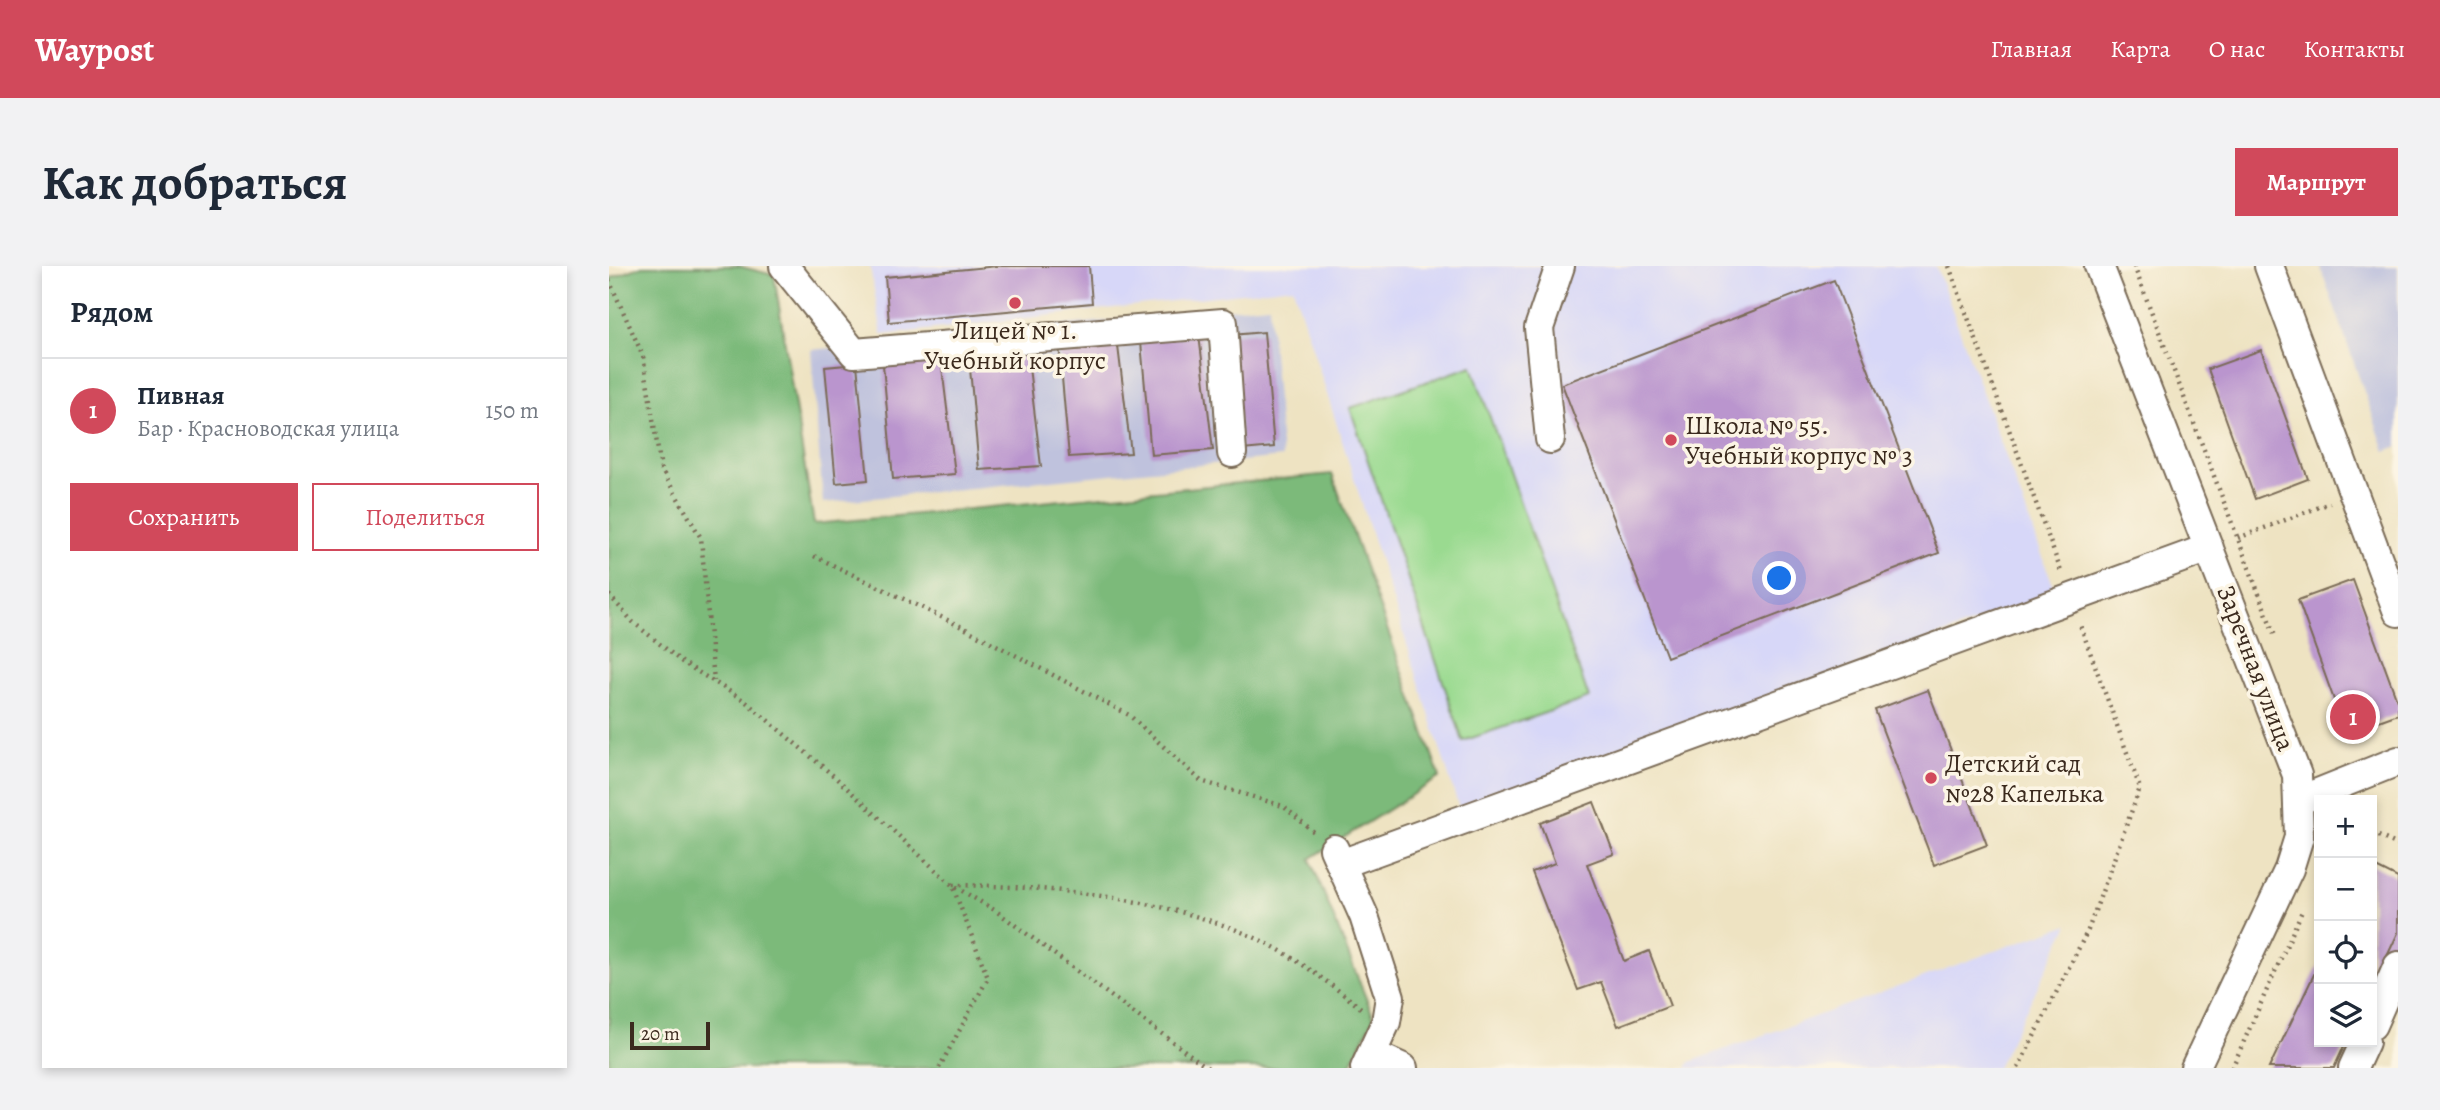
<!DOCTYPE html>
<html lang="ru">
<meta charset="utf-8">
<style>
body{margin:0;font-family:Alegreya,serif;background:#f2f2f3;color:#1f2937}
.controls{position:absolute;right:21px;bottom:21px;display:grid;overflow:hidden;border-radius:0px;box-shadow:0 4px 10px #0003}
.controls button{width:63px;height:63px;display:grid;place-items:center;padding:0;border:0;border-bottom:2px solid #e0e1e3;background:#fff;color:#1f2937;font:35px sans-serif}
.scale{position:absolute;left:21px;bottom:18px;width:80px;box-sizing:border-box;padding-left:7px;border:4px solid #3b2a1e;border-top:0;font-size:19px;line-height:24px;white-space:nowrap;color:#3b2a1e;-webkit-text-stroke:5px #fcf5e5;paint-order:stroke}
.you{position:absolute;left:1171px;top:313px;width:24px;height:24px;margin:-18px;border:5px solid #fff;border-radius:50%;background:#1a73e8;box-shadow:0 0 0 10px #1a73e833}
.badge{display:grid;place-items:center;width:46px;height:46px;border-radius:50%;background:#d1495b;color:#fff;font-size:23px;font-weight:700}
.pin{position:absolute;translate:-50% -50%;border:4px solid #fff;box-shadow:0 2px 7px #0006}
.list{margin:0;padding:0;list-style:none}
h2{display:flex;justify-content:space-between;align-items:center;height:91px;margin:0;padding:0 28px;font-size:30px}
h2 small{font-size:23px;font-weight:400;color:#747a83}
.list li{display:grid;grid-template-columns:46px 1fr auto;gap:21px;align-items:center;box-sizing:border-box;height:105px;padding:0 28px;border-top:2px solid #e0e1e3}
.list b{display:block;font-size:26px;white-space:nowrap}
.list p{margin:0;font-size:23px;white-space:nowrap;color:#747a83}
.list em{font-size:23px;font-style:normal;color:#747a83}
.actions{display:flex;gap:14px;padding:21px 28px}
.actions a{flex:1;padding:16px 0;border:2px solid #d1495b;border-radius:0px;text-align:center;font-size:24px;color:#d1495b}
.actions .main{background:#d1495b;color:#fff}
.icon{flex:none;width:38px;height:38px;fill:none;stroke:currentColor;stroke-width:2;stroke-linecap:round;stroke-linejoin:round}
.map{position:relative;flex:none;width:1789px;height:802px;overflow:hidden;border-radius:0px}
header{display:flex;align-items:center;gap:42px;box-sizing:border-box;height:98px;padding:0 35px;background:#d1495b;color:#fff}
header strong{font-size:33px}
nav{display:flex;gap:38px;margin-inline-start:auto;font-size:24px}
.intro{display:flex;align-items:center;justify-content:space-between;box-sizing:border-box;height:168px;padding:0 42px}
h1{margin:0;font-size:49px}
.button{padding:18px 32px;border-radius:0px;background:#d1495b;color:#fff;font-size:24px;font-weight:700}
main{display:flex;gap:42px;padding:0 42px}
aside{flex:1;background:#fff;border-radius:0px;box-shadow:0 4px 10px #0003}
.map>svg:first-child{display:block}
.built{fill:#d7d7f8}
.industrial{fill:#bfc2dd}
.green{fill:#9ada90;stroke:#6a8257;stroke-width:2}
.forest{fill:#7bba7a;stroke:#5b724c;stroke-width:2}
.building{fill:#ba95ce}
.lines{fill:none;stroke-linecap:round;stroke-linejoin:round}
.minor-casing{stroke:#7a6b57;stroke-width:32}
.path{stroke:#7a6b57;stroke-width:4.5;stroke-dasharray:2 5;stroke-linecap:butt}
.minor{stroke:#fff;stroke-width:28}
.poi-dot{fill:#d1495b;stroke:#fcf5e5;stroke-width:2.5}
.labels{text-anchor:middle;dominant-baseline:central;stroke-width:7;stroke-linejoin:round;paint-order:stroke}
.poi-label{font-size:26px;fill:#3b2a1e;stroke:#fcf5e5;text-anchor:start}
.street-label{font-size:26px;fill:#3b2a1e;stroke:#fcf5e5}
</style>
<header>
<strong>Waypost</strong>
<nav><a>Главная</a><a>Карта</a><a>О нас</a><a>Контакты</a></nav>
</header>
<div class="intro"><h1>Как добраться</h1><a class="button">Маршрут</a></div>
<main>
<aside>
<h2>Рядом<small></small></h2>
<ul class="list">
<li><span class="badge">1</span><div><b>Пивная</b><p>Бар · Красноводская улица</p></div><em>150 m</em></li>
</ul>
<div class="actions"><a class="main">Сохранить</a><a>Поделиться</a></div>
</aside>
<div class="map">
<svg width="1789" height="802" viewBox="0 0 1789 802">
<rect width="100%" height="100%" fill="#fcf5e5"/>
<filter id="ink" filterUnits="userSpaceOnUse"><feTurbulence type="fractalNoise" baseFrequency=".0143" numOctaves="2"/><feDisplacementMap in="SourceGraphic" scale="14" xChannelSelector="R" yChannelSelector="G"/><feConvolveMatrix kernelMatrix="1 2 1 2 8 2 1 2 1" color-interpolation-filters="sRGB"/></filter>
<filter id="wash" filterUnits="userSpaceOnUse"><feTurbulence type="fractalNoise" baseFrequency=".00686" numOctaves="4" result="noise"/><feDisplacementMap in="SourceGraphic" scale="28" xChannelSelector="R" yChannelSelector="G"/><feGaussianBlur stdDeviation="1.57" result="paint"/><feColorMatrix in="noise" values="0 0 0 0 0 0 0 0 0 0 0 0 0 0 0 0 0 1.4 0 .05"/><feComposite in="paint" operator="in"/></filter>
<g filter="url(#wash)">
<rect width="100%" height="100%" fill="#eee3c2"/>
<path class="built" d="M261,0H1327L1447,327L851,545L684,21L273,69Z
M1460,658L1388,802H1078L1081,796Z"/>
<path class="industrial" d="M1711,0H1789V180L1776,185Z
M660,39L673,191L214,237L202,84Z"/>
<path class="green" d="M863,100L980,432L854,475L741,142Z"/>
<path class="forest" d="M33,0H129L165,9L205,258L723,208L831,511L701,593L765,752L740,802H0V13Z"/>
<g id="blocks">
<path class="building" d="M389,0H480L483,37L280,56L276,11Z
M1225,14L1330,287L1058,391L953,118Z
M655,66L665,181L633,184L623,69Z
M590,69L604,184L542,189L532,76Z
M508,72L522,187L460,191L450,78Z
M1652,84L1699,213L1646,233L1599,103Z
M418,85L432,200L370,204L360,91Z
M332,93L346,208L284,213L274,99Z
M248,98L259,214L227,217L216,101Z
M1744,314L1789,437V448L1737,467L1689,334Z
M1319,424L1378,579L1325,599L1266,444Z
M985,536L1005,588L978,598L1015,695L1040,685L1061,740L1009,760L992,716L969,724L923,606L946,597L931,557Z
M1763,599L1789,612V667L1763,722Z
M1710,698V776H1737L1725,802H1660Z"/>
</g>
</g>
<g filter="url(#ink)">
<use href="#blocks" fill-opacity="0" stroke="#7a6b57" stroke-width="2"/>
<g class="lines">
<defs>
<path id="minor" d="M175,0L245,87L614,57L623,187
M1490,0L1688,509L1690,571L1680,603L1586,802
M1660,0L1789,346
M941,173L930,62L951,0
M1689,535L1789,495
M725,583L755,650L781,731L777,756L756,802
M732,598L1600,282
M1763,759L1789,700
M763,788L794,802
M1744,802L1756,776"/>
</defs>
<use href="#minor" class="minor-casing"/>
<path class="path" d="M1340,0L1453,308
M1525,0L1666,370
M0,14L34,90L52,203L92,272L105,415
M1629,272L1721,237
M205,290L353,361L520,449L592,515L674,540L706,567
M0,329L24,356L73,396L136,435L227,512L343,619L387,645L599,802
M1763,567L1789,579
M330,802L379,712L343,619C442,620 560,632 651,674C687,691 721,718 752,742
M1409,802L1479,664L1531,522L1470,356
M1623,802L1694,643"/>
<use href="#minor" class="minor"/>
</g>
</g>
<g class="poi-dot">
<circle cx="406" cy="37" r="7"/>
<circle cx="1062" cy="174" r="7"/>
<circle cx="1322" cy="512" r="7"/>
</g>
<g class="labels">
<g class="poi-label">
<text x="406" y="64" text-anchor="middle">Лицей № 1.<tspan x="406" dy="30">Учебный корпус</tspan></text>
<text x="1076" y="159">Школа № 55.<tspan x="1076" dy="30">Учебный корпус № 3</tspan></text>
<text x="1336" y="497">Детский сад<tspan x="1336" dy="30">№28 Капелька</tspan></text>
</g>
<g class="street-label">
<text transform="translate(1647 402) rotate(69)">Заречная улица</text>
</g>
</g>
</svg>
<div class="controls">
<button>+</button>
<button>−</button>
<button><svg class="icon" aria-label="locate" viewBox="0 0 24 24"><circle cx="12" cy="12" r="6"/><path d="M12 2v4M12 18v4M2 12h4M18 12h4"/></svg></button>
<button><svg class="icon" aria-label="layers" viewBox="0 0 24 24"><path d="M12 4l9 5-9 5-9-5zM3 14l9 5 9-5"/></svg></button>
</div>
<div class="scale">20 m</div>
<div class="you"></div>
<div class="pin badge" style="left:1744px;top:451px">1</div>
</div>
</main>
